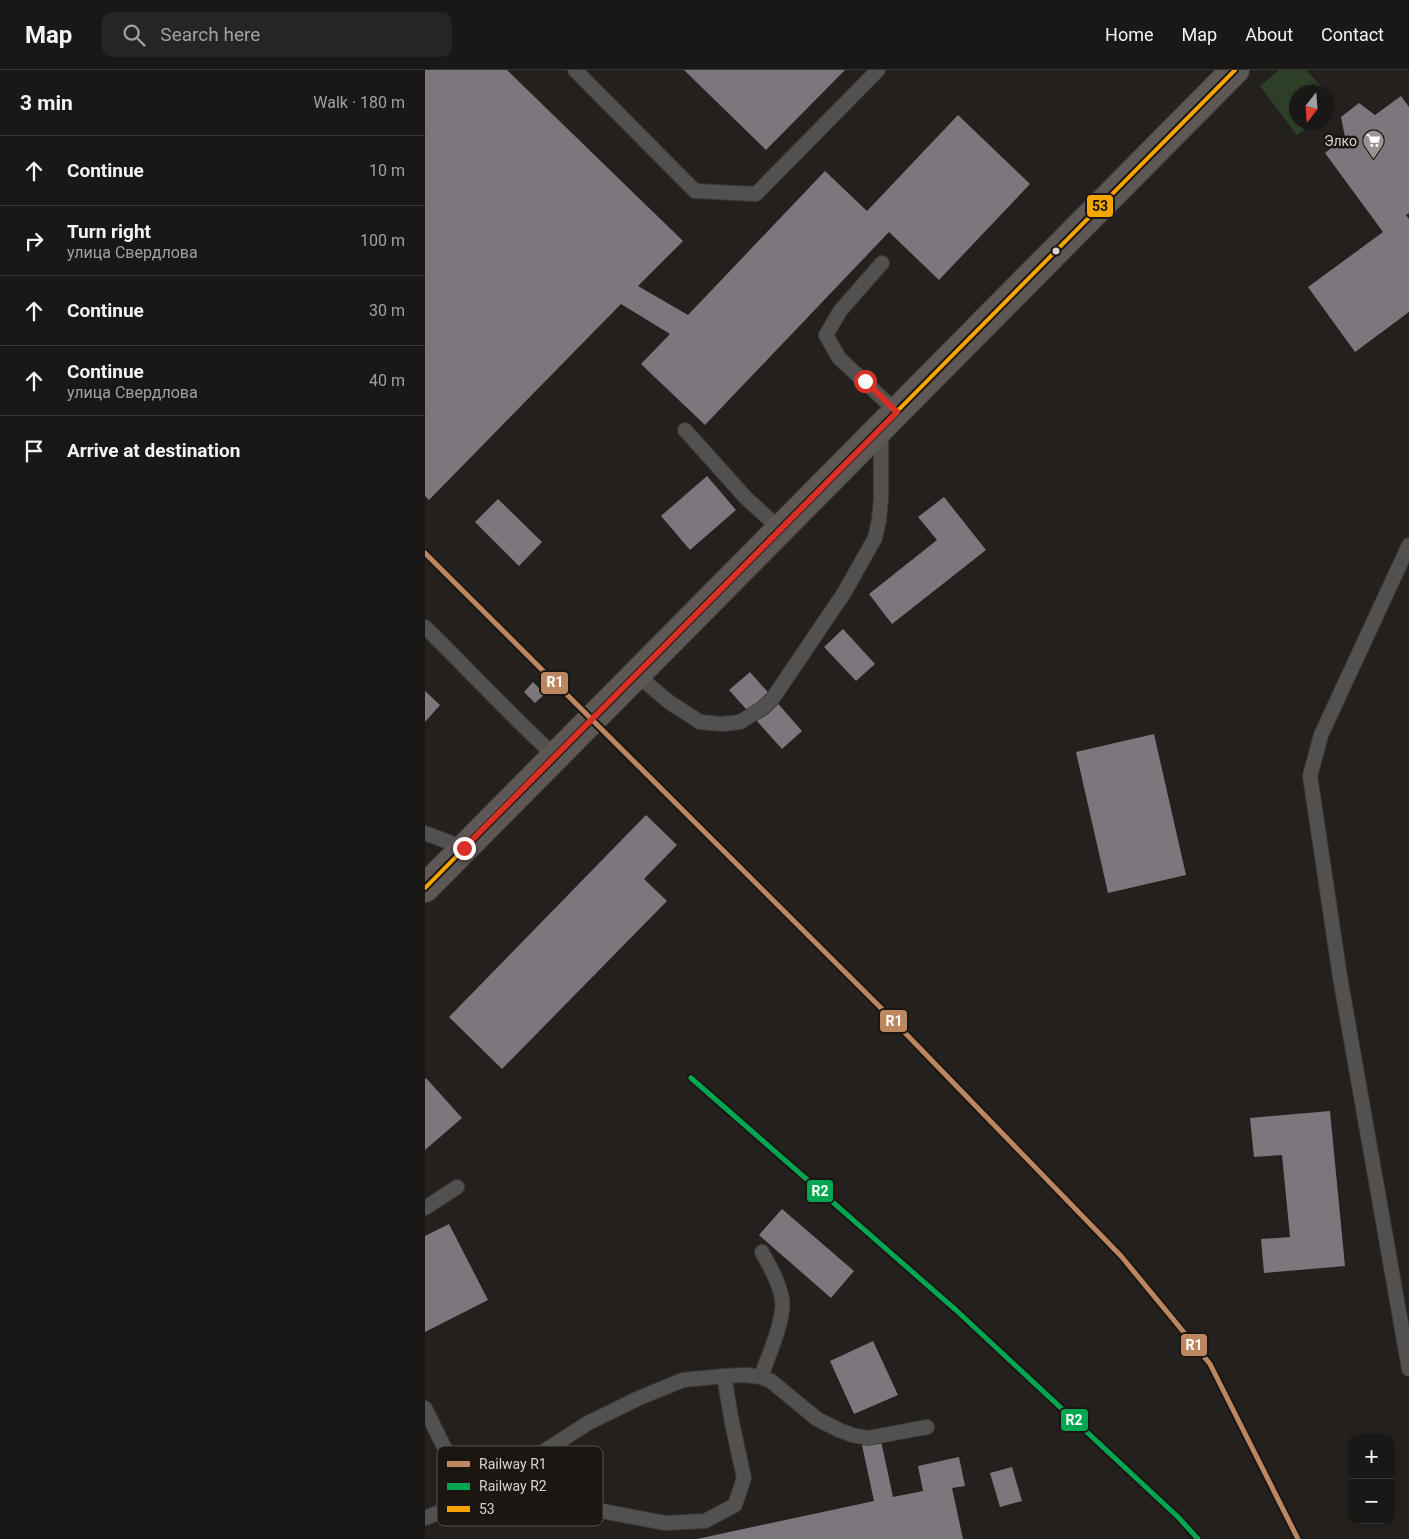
<!DOCTYPE html>
<meta charset="utf-8">
<style>
body{margin:0;font-family:Roboto,sans-serif;background:#272523;color:#f1f3f6}
.controls{position:absolute;right:15px;bottom:15px;display:grid;overflow:hidden;border-radius:10px;box-shadow:0 1px 4px #0004}
.controls button{width:45px;height:45px;display:grid;place-items:center;padding:0;border:0;border-bottom:1px solid #383735;background:#1a1816;color:#f1f3f6;font:25px sans-serif}
.compass{position:absolute;left:864px;top:15px;width:45px;height:45px;border-radius:50%;background:#1a1816;box-shadow:0 1px 4px #0004;rotate:197deg}
.stop{position:absolute;width:15px;height:15px;margin:-11px;border:4px solid #d93025;border-radius:50%;background:#fff}
.stop.end{background:#d93025;border-color:#fff;box-shadow:0 1px 5px #0008}
.list{margin:0;padding:0;list-style:none}
h2{display:flex;justify-content:space-between;align-items:center;height:65px;margin:0;padding:0 20px;font-size:21px}
h2 small{font-size:16px;font-weight:400;color:#9fa0a1}
.list li{display:grid;grid-template-columns:32px 1fr auto;gap:15px;align-items:center;box-sizing:border-box;height:70px;padding:0 20px;border-top:1px solid #383735}
.list b{display:block;font-size:19px;white-space:nowrap}
.list p{margin:0;font-size:16px;white-space:nowrap;color:#9fa0a1}
.list em{font-size:16px;font-style:normal;color:#9fa0a1}
.icon{flex:none;width:28px;height:28px;fill:none;stroke:currentColor;stroke-width:2;stroke-linecap:round;stroke-linejoin:round}
.map{position:relative;flex:none;width:984px;height:1469px;overflow:hidden}
header{display:flex;align-items:center;gap:30px;box-sizing:border-box;height:70px;padding:0 25px;background:#1a1816;border-bottom:1px solid #383735}
header strong{font-size:24px}
nav{display:flex;gap:28px;margin-inline-start:auto;font-size:18px}
.search{width:350px;height:45px;background:#272523;display:flex;align-items:center;gap:12px;box-sizing:border-box;padding:0 18px;border-radius:10px;color:#9fa0a1;font-size:19px}
main{display:flex}
aside{flex:1;background:#1a1816}
.map>svg:first-child{display:block}
.green{fill:#2d4027}
.building{fill:#7c767d}
.lines{fill:none;stroke-linecap:round;stroke-linejoin:round}
.lane-casing{stroke:#3d3a38;stroke-width:16}
.secondary-casing{stroke:#3d3a38;stroke-width:30}
.lane{stroke:#535150;stroke-width:14}
.secondary{stroke:#5d5755;stroke-width:28}
.bus-1-casing{stroke:#1c1612;stroke-width:8}
.bus-1{stroke:#f7a600;stroke-width:4}
.rail-1-casing{stroke:#1c1612;stroke-width:9}
.rail-2-casing{stroke:#1c1612;stroke-width:9}
.rail-1{stroke:#bb8660;stroke-width:5}
.rail-2{stroke:#00a651;stroke-width:5}
.route{stroke:#d93025;stroke-width:6}
.bus-dot{fill:#d8d3d1;stroke:#1c1612;stroke-width:2}
.labels{text-anchor:middle;dominant-baseline:central;stroke-width:5;stroke-linejoin:round;paint-order:stroke}
.poi-label{font-size:14px;fill:#d8d3d1;stroke:#1c1612;text-anchor:end}
.key{fill:#1c1612;stroke:#544f4b;stroke-width:1}
.key-label{font-size:14px;fill:#d8d3d1}
.line-badge{stroke:#1c1612;stroke-width:2}
.badge-label{font-size:14px;text-anchor:middle;font-weight:bold;fill:#fff}
.pale-badge-label{font-size:14px;text-anchor:middle;font-weight:bold;fill:#111}
</style>
<header>
<strong>Map</strong>
<div class="search"><svg class="icon" aria-label="search" viewBox="0 0 24 24"><circle cx="10" cy="10" r="6"/><path d="M15 15l6 6"/></svg>Search here</div>
<nav><a>Home</a><a>Map</a><a>About</a><a>Contact</a></nav>
</header>
<main>
<aside>
<h2>3 min<small>Walk · 180 m</small></h2>
<ul class="list">
<li><svg class="icon" aria-label="ahead" viewBox="0 0 24 24"><path d="M12 20V5M6 11l6-6 6 6"/></svg><div><b>Continue</b></div><em>10 m</em></li>
<li><svg class="icon" aria-label="right" viewBox="0 0 24 24"><path d="M7 20v-9h11M14 6l5 5-5 5"/></svg><div><b>Turn right</b><p>улица Свердлова</p></div><em>100 m</em></li>
<li><svg class="icon" aria-label="ahead" viewBox="0 0 24 24"><path d="M12 20V5M6 11l6-6 6 6"/></svg><div><b>Continue</b></div><em>30 m</em></li>
<li><svg class="icon" aria-label="ahead" viewBox="0 0 24 24"><path d="M12 20V5M6 11l6-6 6 6"/></svg><div><b>Continue</b><p>улица Свердлова</p></div><em>40 m</em></li>
<li><svg class="icon" aria-label="arrive" viewBox="0 0 24 24"><path d="M6 21V4h12l-3 4 3 4H6"/></svg><div><b>Arrive at destination</b></div></li>
</ul>
</aside>
<div class="map">
<svg width="984" height="1469" viewBox="0 0 984 1469">
<rect width="100%" height="100%" fill="#23201d"/>
<path class="green" d="M854,0H881L896,16L890,22H872V52L889,53L872,65L835,16Z"/>
<path class="building" d="M0,0H82L258,171L213,216L263,245L400,101L442,141L533,45L605,114L514,210L464,162L280,355L216,294L245,264L196,234L4,430L0,426Z
M259,0H420L341,80Z
M976,26L984,37V143L981,145L984,149V242L930,282L883,217L958,162L900,83L920,67L916,47L934,33L950,45Z
M282,406L311,440L265,480L236,446Z
M519,427L561,480L467,554L444,524L512,470L493,447Z
M73,429L117,472L94,496L50,452Z
M418,559L450,594L431,611L399,577Z
M325,602L377,661L357,679L304,620Z
M108,612L120,624L110,633L99,622Z
M0,621L15,635L0,652Z
M729,664L761,805L683,823L651,682Z
M221,745L252,775L219,809L242,831L77,999L24,947Z
M1,1008L37,1048L0,1080V1009Z
M905,1041L920,1196L839,1203L836,1169L865,1167L857,1085L829,1087L825,1048Z
M357,1139L429,1201L406,1228L334,1165Z
M24,1154L63,1230L0,1262V1166Z
M448,1271L473,1325L429,1344L405,1291Z
M456,1371L468,1427L498,1421L493,1396L534,1387L540,1416L527,1418L538,1469H272L449,1431L437,1375Z
M587,1397L597,1431L575,1437L565,1403Z"/>
<g class="lines">
<defs>
<path id="lane" d="M150,0L270,121L331,124L453,0
M457,193L415,241L401,265L414,288L472,342
M260,360L321,428L356,460
M984,475L896,665L885,706L915,907L984,1299
M0,557C44,600 85,645 130,686
M212,605L244,632L275,652L297,654L315,652L338,638L348,628L419,523L450,468L454,450L456,428V359
M0,763L39,778
M0,1138L32,1117
M336,1307C343,1286 360,1250 357,1229C354,1212 345,1197 337,1182
M0,1338L21,1381L50,1425L144,1429L177,1441L240,1453L280,1451L310,1435L319,1408L307,1353L299,1306
M0,1448L40,1432L163,1353L214,1328L258,1310L299,1306L321,1305L336,1307L346,1311L392,1349L414,1360L427,1365L443,1368L502,1357"/>
<path id="secondary" d="M0,818L810,0"/>
</defs>
<use href="#lane" class="lane-casing"/>
<use href="#secondary" class="secondary-casing"/>
<use href="#lane" class="lane"/>
<use href="#secondary" class="secondary"/>
<defs>
<path id="bus-1" d="M0,818L810,0"/>
</defs>
<use href="#bus-1" class="bus-1-casing"/>
<use href="#bus-1" class="bus-1"/>
<defs>
<path id="rail-1" d="M0,483L454,936L696,1186L785,1294L873,1469"/>
<path id="rail-2" d="M266,1008L532,1241L753,1447L773,1469"/>
</defs>
<use href="#rail-1" class="rail-1-casing"/>
<use href="#rail-2" class="rail-2-casing"/>
<use href="#rail-1" class="rail-1"/>
<use href="#rail-2" class="rail-2"/>
</g>
<g class="lines">
<path class="route" d="M39,778L472,342L440,311"/>
</g>
<defs>
<symbol id="supermarket-pin" viewBox="-11 -11 22 30"><path d="M0 17L-7.5 6A9.5 9.5 0 1 1 7.5 6Z" fill="#999492" stroke="#1c1612"/><path d="M-6-5.5h2.5l.6 2H6L4.5 2H-2.5L-4.4-4H-6ZM-1.5 3.2a1.3 1.3 0 1 0 .1 0ZM3 3.2a1.3 1.3 0 1 0 .1 0Z" fill="#fff"/></symbol>
</defs>
<g fill-rule="evenodd">
<use href="#supermarket-pin" x="936" y="58" width="25" height="34"/>
</g>
<circle class="bus-dot" cx="631" cy="181" r="4.5"/>
<g class="labels">
<g class="poi-label">
<text x="932" y="71">Элко</text>
</g>
</g>
<rect x="12" y="1376" width="166" height="80" rx="8" class="key"/>
<rect x="22" y="1391" width="23" height="6" fill="#bb8660"/>
<rect x="22" y="1413" width="23" height="7" fill="#00a651"/>
<rect x="22" y="1436" width="23" height="6" fill="#f7a600"/>
<g class="key-label">
<text x="54" y="1399">Railway R1</text>
<text x="54" y="1421">Railway R2</text>
<text x="54" y="1444">53</text>
</g>
<g class="line-badge">
<rect x="661" y="124" width="28" height="24" rx="5" fill="#f7a600"/>
<rect x="115" y="601" width="29" height="24" rx="5" fill="#bb8660"/>
<rect x="454" y="939" width="29" height="24" rx="5" fill="#bb8660"/>
<rect x="381" y="1109" width="28" height="24" rx="5" fill="#00a651"/>
<rect x="755" y="1263" width="28" height="24" rx="5" fill="#bb8660"/>
<rect x="635" y="1338" width="29" height="24" rx="5" fill="#00a651"/>
</g>
<g class="badge-label">
<text x="130" y="617">R1</text>
<text x="469" y="956">R1</text>
<text x="395" y="1126">R2</text>
<text x="769" y="1280">R1</text>
<text x="649" y="1355">R2</text>
</g>
<g class="pale-badge-label">
<text x="675" y="141">53</text>
</g>
</svg>
<div class="controls">
<button>+</button>
<button>−</button>
</div>
<svg class="compass" viewBox="-18 -18 36 36"><path d="M0-13l5 13h-10z" fill="#e53935"/><path d="M0 13l5-13h-10z" fill="#9fa0a1"/></svg>
<div class="stop" style="left:440px;top:311px"></div>
<div class="stop end" style="left:39px;top:778px"></div>
</div>
</main>
